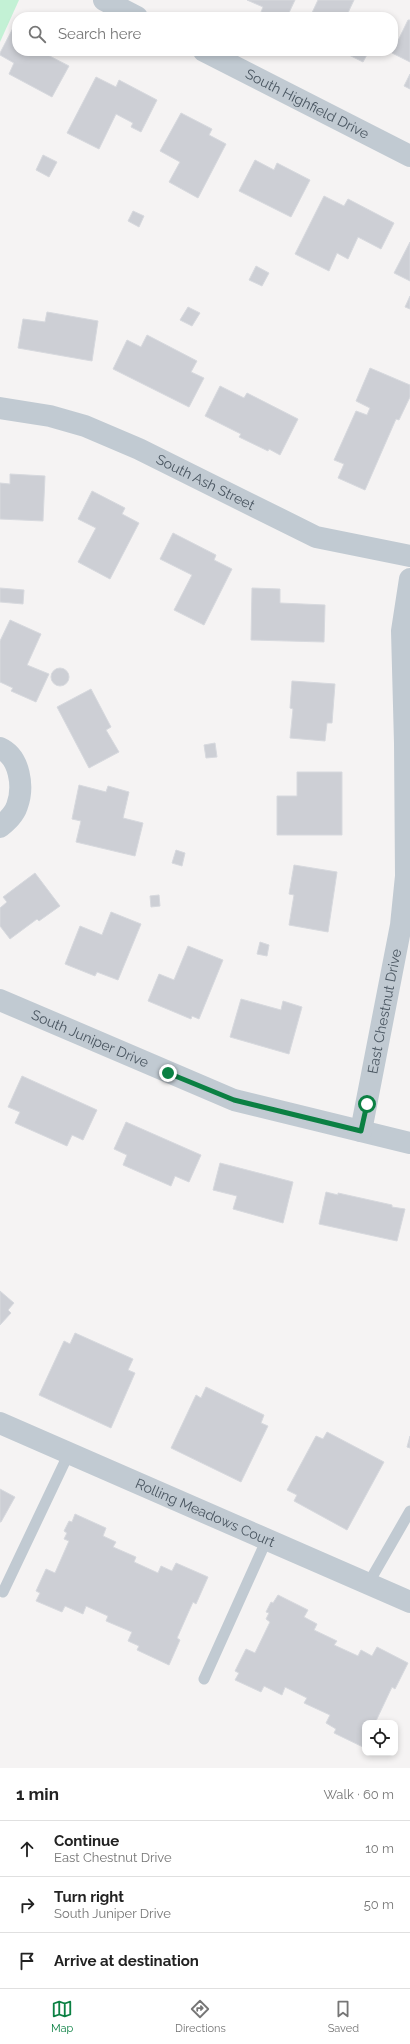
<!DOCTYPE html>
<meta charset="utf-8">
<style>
body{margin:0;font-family:Raleway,sans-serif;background:#f6f6f6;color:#222}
.controls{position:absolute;right:12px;bottom:12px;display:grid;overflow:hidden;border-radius:8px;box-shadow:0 2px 6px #0003}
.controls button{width:36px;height:36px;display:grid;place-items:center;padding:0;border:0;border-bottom:1px solid #e0e0e0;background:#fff;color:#222;font:20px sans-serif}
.stop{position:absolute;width:12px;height:12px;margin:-9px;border:3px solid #0b8043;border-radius:50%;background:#fff}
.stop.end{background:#0b8043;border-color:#fff;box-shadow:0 1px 4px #0008}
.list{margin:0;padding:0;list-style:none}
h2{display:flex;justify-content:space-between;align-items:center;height:52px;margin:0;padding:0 16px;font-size:17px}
h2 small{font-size:13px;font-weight:400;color:#767676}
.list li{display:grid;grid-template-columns:26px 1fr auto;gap:12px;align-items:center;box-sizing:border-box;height:56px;padding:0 16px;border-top:1px solid #e0e0e0}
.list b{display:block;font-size:15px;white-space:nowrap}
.list p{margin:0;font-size:13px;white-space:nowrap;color:#767676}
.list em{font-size:13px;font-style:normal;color:#767676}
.icon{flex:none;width:22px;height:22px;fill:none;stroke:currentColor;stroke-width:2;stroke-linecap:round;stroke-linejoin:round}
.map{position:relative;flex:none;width:410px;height:1768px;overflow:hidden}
.search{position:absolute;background:#fff;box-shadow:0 2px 6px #0003;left:12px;right:12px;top:12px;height:44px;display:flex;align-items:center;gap:10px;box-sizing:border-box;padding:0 14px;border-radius:16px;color:#767676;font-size:15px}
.sheet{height:220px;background:#fff}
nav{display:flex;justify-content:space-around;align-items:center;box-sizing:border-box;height:56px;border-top:1px solid #e0e0e0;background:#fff;font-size:11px;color:#767676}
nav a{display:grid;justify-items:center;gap:2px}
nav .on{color:#0b8043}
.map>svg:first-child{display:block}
.green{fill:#c3f1d5}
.building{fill:#cdcfd5;stroke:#d7d9de}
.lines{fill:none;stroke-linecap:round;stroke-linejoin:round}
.lane{stroke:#c1cad2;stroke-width:11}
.street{stroke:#c1cad2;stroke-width:22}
.route{stroke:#0b8043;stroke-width:5}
.labels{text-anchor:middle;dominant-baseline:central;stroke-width:3;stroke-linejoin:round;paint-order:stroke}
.street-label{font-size:14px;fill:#4a5661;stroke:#fff}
</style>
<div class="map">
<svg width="410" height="1768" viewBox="0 0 410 1768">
<rect width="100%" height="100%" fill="#f5f3f3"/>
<path class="green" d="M0,0H19L0,42Z"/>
<path class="building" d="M247,0H295L287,17H273L261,12L263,7Z
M318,0H354L346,17H310Z
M408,20H410V62L392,53Z
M14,26L17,28V51H40L69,66L52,97L9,74L14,63L0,55V53Z
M341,51H369L363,62Z
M410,74V89L404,86Z
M96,77L116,87L119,80L157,100L141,132L131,127L133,123L116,114L99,149L67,133Z
M181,113L212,129L209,135L226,144L198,198L169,182L180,162L160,151Z
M43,155L57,162L49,177L36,170Z
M255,160L274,170L277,163L310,180L291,217L239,191Z
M324,196L344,206L348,199L394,223L381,249L358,237L348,259L337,253L329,271L295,254Z
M133,211L144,216L139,227L128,221Z
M410,242V281L394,273Z
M256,266L269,273L262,286L249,280Z
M410,296V309L405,307Z
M188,307L200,313L192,326L180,320Z
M47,312L98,321L92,361L18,348L23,319L45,322Z
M147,335L197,361L191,372L204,378L189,407L113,369L127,340L141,347Z
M370,368L410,385V397L399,420L396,419L365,490L338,478L344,464L334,460L356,411L367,415L370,408L356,401Z
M220,386L244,398L247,393L298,419L280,455L269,449L268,451L239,437L241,434L205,416Z
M10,474L45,476L43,521L0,519V483L10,484Z
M92,491L125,508L122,514L139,523L110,579L78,562L96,528L78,519Z
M173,533L216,555L214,560L232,569L204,625L174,610L192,575L160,559Z
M0,588L24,590L23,604L0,602Z
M252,588L280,589V603L325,605L324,642L251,640Z
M10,620L41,634L27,665L49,674L36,702L11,691L13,688L0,682V641Z
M51 677a9 9 0 1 1 18 0a9 9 0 1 1-18 0Z
M292,681L335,684L332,723H327L325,741L290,738L293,709L290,708Z
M91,689L111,727L106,730L119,752L89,768L57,707Z
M215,743L217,757L206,758L204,745Z
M297,772H342V835H277V796H297Z
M79,785L106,792L108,786L129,792L123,818L143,823L135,856L76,842L81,821L72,819Z
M176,850L185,853L182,866L172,863Z
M294,865L337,872L328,932L289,925L294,895L289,894Z
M35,873L60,906L39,921L37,919L10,939L0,926V908L7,902L3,897Z
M159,895L160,906L151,907L150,896Z
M111,912L141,924L118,980L97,972L95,976L65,964L80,926L102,935Z
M260,942L269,945L267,956L257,954Z
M188,946L223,960L199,1019L192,1016L191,1019L148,1001L159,974L174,980Z
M241,999L281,1010L283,1001L302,1007L289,1054L230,1037Z
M22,1076L97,1110L83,1140L72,1135L67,1146L15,1123L20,1112L8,1107Z
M126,1122L201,1155L189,1182L175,1176L171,1186L123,1165L127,1155L114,1149Z
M220,1163L293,1182L283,1223L233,1209L237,1196L213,1190Z
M326,1192L338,1195V1193L392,1205V1207L405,1209L397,1241L319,1224Z
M0,1291L14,1303L8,1310L11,1313L0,1325Z
M75,1333L133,1359L128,1370L135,1373L111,1428L39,1395L64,1341L70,1344Z
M206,1387L264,1415L261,1423L268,1426L241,1482L171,1448L196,1395L201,1398Z
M327,1432L384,1462L347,1530L294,1501L297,1495L287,1490L316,1436L323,1439Z
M410,1436V1448L407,1447Z
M0,1489L15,1497L1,1522H0Z
M75,1514L106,1528L103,1536L116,1542L113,1547L136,1557L134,1562L158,1573L161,1566L172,1571L176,1563L208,1577L196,1604L193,1602L177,1638L180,1640L169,1665L137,1650L139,1646L128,1641L132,1632L106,1621L108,1616L86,1606L83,1614L65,1606L62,1612L36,1601L40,1593L36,1591L46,1569L55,1573L69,1541L64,1539L67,1533L64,1531L69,1521L72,1522Z
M278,1595L308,1610L304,1617L317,1624L314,1630L337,1641L334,1645L358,1656L361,1650L372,1656L377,1647L408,1663L395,1689L392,1687L375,1723H365V1748L334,1733L336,1729L326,1723L330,1715L304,1703L307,1698L285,1687L282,1695L264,1686L261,1692L235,1680L239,1673L235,1671L246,1649L255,1653L270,1622L266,1619L269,1613L266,1612L271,1602L273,1603Z"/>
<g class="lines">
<path class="lane" d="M368,1584L410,1511
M3,1592L69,1453
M204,1679L267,1539"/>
<g class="street">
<path d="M104,0L137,17"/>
<path id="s1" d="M204,51L410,156"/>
<path id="s2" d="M0,408L50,416L85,426L139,449L316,537L410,556"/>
<path d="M0,748C20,757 24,787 17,806C14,815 7,821 0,827"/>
<path id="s3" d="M0,1000L234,1100L410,1143"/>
<path id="s4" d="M361,1131L401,925L406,876L405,743L402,631L410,579"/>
<path id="s5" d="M0,1423L410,1602"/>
</g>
</g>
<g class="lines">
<path class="route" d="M168,1073L234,1100L361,1131L367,1104"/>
</g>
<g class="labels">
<g class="street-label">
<text stroke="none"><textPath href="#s1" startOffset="116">South Highfield Drive</textPath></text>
<text stroke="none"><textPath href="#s2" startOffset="220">South Ash Street</textPath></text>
<text stroke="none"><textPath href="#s4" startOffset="122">East Chestnut Drive</textPath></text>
<text stroke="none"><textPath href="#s3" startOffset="98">South Juniper Drive</textPath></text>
<text stroke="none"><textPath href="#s5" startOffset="224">Rolling Meadows Court</textPath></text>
</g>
</g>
</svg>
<div class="controls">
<button><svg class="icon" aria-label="locate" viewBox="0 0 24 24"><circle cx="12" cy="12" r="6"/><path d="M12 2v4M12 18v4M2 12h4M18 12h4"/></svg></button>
</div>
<div class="stop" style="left:367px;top:1104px"></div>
<div class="stop end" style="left:168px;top:1073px"></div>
<div class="search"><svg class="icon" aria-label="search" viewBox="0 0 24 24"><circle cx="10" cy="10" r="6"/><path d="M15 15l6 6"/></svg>Search here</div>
</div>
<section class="sheet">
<h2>1 min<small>Walk · 60 m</small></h2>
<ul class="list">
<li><svg class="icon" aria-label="ahead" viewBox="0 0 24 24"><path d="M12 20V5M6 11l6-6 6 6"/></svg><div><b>Continue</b><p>East Chestnut Drive</p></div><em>10 m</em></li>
<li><svg class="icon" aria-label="right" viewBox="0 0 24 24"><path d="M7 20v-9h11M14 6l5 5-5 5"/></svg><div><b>Turn right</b><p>South Juniper Drive</p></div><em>50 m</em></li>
<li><svg class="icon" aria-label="arrive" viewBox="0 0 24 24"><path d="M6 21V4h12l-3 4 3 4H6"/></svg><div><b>Arrive at destination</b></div></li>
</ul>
</section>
<nav>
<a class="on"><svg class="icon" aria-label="map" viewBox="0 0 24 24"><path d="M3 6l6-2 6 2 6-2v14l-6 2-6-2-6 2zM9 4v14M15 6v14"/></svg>Map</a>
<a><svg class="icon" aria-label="directions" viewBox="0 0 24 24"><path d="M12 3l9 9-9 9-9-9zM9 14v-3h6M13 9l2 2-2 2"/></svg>Directions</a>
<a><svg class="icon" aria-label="saved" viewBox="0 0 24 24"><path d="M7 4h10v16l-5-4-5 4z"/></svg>Saved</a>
</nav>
